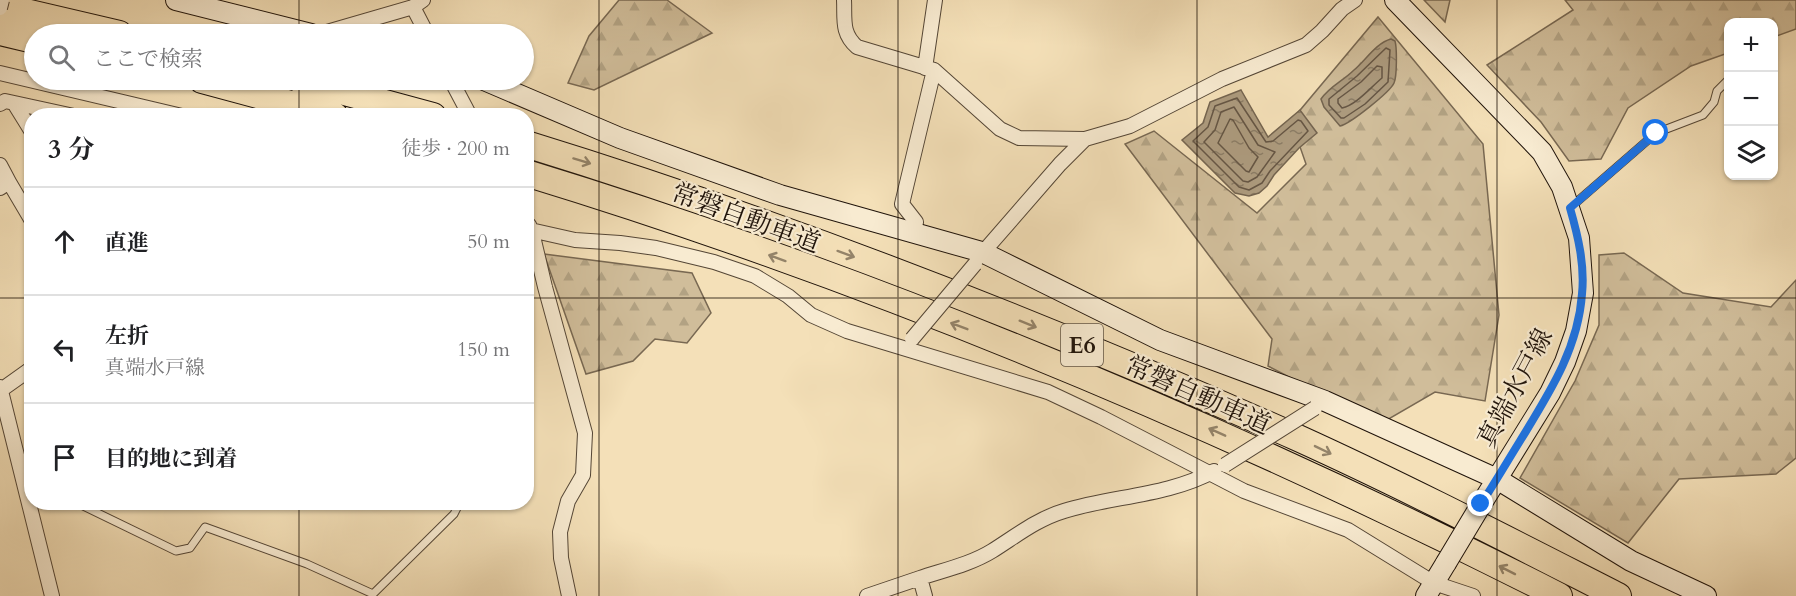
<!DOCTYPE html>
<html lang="ja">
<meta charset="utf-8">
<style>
body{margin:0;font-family:Cardo,"Noto Serif JP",serif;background:#f6f6f6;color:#202124}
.controls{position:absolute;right:18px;top:18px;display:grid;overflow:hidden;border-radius:12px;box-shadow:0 2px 4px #0004}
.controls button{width:54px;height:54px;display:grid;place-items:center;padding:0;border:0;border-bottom:2px solid #e0e0e0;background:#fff;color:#202124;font:30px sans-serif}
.stop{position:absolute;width:18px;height:18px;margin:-14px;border:4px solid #1a73e8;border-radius:50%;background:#fff}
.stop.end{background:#1a73e8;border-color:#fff;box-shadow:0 2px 6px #0008}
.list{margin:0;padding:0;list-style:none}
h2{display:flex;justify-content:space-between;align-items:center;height:78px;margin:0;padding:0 24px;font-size:26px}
h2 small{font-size:20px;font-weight:400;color:#757577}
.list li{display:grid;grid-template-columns:39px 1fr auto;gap:18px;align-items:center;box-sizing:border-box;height:108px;padding:0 24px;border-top:2px solid #e0e0e0}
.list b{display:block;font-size:22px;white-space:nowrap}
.list p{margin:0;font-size:20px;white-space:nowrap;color:#757577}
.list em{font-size:20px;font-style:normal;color:#757577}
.icon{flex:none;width:33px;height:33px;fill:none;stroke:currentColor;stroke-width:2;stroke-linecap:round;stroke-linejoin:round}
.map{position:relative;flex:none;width:1796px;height:596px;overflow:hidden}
.search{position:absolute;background:#fff;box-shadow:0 2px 4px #0004;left:24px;top:24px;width:510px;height:66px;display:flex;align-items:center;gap:15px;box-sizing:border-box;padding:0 21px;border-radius:33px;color:#757577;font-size:22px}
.panel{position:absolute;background:#fff;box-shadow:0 2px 4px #0004;left:24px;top:108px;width:510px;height:402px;border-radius:24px}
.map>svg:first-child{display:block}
.forest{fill:url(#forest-firs);stroke:#786852;stroke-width:1.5}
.water{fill:url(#water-ripples);stroke:#74644f;stroke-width:1.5}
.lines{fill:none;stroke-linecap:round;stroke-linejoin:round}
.shore{stroke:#665644;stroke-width:1.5}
.lane-casing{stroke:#544636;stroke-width:9}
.street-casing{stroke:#544636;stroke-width:16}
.secondary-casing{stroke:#1f130a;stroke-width:22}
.highway-casing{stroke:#1f130a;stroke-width:28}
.lane{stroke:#f8ebd1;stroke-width:7}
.street{stroke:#f8ebd1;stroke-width:14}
.secondary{stroke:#f8ebd1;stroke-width:20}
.highway{stroke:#f4e0b8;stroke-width:26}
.street-bridge-casing{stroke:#544636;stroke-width:16;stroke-linecap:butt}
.secondary-bridge-casing{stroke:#1f130a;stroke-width:22;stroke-linecap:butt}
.street-bridge{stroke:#f8ebd1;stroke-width:14}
.secondary-bridge{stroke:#f8ebd1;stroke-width:20}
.oneway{stroke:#94846a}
.route{stroke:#1a73e8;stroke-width:8}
.grid{fill:none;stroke:#1f130a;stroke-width:1.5;stroke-opacity:0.55}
.labels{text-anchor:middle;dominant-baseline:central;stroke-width:4.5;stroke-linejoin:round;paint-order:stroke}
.shield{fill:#f8ebd1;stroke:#605446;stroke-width:1.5}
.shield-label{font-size:24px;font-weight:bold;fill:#1f130a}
.street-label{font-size:26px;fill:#1f130a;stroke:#f8ebd1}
</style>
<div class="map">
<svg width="1796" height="596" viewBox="0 0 1796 596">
<defs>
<pattern id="forest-firs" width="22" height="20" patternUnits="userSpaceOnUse" patternTransform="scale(1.5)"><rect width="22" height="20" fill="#d0bd9a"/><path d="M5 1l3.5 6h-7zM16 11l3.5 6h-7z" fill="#b2a283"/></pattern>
<pattern id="water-ripples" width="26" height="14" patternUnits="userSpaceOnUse" patternTransform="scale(1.5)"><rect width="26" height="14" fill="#ac9a7d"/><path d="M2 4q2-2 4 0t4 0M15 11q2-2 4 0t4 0" fill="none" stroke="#8b7c65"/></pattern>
</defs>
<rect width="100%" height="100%" fill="#f4e0b8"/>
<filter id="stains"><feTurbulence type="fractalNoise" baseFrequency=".00333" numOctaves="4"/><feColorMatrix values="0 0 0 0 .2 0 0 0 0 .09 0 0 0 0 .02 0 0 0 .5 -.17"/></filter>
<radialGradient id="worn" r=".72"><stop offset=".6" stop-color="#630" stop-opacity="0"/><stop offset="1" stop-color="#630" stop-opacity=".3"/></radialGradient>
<path class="forest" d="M619,0H667L712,33L594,90L568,83L589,36Z
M1424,0H1450L1445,22Z
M1565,0H1796V29L1774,37V22H1728V53L1691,66L1628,108L1601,159L1569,161L1541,122L1487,65L1573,10Z
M1378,17L1483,144L1499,315L1485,401L1435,392L1387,420L1322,394L1268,366L1272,339L1125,144L1154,131L1257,213L1306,164L1291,121Z
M1624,253L1683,293L1771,307L1796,280V458L1776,474L1679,479L1628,543L1520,478L1575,381L1599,325V255Z
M544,254L692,273L711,313L687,343L655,339L633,361L586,374Z"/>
<path class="water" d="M1391,39L1395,41C1397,48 1397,77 1394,83C1390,92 1350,124 1340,126L1324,107L1321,99C1330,86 1343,81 1354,70C1366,60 1376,43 1391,39Z
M1241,90L1268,137L1300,110L1317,133L1299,148L1274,175L1267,186L1259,193L1249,196L1235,193L1182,140L1203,123L1210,102Z"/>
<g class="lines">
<path class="shore" d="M1386,48L1390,50L1388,82L1365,104L1344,118H1341L1329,105V99L1357,76Z
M1377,66L1382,67V78C1370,88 1356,105 1342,108L1338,103V99L1361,82Z
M1237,98L1266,142L1273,141L1298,120L1301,121L1308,131L1270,171L1262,183L1249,190L1239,187L1193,141L1208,127L1215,106Z
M1234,107L1258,145L1275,152L1257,177L1248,182L1243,181L1204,142L1215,130L1221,112Z
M1230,119L1233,120L1249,148L1258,157L1249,172L1246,171L1218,143Z"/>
<defs>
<path id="lane" d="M1572,206L1656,133L1703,115L1714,102L1717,91L1728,80
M75,502L176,551L190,548L205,527L307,564L373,594L454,514L460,502"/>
<path id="street" d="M844,0C845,19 841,33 857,47L934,70L1000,129L1019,138L1085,139
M413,7L427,34
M320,34L413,7L423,0
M925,68L935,0
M0,73L182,116
M451,80L470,116
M14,103L32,132
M0,104L5,101L74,116
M0,165L9,182L0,188
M9,182L32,221
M529,225L532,232L545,287L585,433L583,475L568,501L560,532L561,558L569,596
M526,229L575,240L620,243L656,248L714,262L755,276L788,296L811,315L847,331L1048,392L1101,417L1244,491L1348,530L1434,583L1473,596
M914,233L916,222L902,204L934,70
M979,257L1060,164L1085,139L1130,126L1222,79L1306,45L1322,31L1342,9L1355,0
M0,387L52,596
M1,390L32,368
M867,596L920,578
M925,596L920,578C944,570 971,564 992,551C1016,536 1037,519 1064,511C1112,496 1168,496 1214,471"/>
<path id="secondary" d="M176,0L311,34
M1395,0L1542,152L1562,187L1579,238L1583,293L1576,331L1565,362L1550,393L1482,503
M484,80L620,138L780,195L982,252L1160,340L1325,401L1497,479L1631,561L1706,596
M1426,596L1446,563"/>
<path id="highway" d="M0,6L119,34
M0,32L34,40
M202,80L335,116
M300,80L433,116
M526,144C789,225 1047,326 1298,438C1406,487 1512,542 1618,596
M526,173C883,282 1228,428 1559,596"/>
</defs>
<use href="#lane" class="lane-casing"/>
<use href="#street" class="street-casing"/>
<use href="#secondary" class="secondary-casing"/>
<use href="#highway" class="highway-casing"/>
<use href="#lane" class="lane"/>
<use href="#street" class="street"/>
<use href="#secondary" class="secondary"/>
<use href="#highway" class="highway"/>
<defs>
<path id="street-bridge" d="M0,8L2,0
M912,339L975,264
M1225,465L1315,408"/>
<path id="secondary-bridge" d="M1446,563L1482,503"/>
</defs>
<use href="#street-bridge" class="street-bridge-casing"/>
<use href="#secondary-bridge" class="secondary-bridge-casing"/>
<use href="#street-bridge" class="street-bridge"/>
<use href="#secondary-bridge" class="secondary-bridge"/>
</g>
<defs><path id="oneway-shaft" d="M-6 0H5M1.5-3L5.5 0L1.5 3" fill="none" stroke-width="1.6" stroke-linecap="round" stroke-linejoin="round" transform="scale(1.5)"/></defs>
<g class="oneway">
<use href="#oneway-shaft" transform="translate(582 161) rotate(17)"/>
<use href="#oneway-shaft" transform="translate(846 254) rotate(20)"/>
<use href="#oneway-shaft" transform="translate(777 258) rotate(-160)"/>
<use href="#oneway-shaft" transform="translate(1028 324) rotate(22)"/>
<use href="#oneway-shaft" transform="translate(959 326) rotate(-159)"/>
<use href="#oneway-shaft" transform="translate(1217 432) rotate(-156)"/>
<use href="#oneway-shaft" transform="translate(1323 450) rotate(26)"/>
<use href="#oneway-shaft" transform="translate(1507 570) rotate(-153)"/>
</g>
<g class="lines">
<path class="route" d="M1481,504C1494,484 1507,462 1520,441C1548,395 1578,350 1582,294C1585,265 1578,236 1570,208L1656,133"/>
</g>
<path class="grid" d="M299,0V34M599,0V596M898,0V596M1197,0V596M1497,0V596M299,80V116M0,298H32M526,298H1796M299,502V596"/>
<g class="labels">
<rect class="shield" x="1061" y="324" width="42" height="42" rx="4.5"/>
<g class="shield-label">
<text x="1082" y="345">E6</text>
</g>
<g class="street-label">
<text transform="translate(746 218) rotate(20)">常磐自動車道</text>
<text transform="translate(1515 388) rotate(-62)">真端水戸線</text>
<text transform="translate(1198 395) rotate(24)">常磐自動車道</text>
</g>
</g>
<rect width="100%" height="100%" filter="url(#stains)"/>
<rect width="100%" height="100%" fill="url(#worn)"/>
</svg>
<div class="controls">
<button>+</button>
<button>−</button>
<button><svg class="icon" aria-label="layers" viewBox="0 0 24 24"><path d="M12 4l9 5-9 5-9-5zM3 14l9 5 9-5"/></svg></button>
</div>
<div class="stop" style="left:1656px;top:133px"></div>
<div class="stop end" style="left:1481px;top:504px"></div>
<div class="search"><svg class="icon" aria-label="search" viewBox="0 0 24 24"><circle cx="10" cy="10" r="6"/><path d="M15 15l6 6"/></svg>ここで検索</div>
<section class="panel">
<h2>3 分<small>徒歩 · 200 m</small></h2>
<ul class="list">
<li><svg class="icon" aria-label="ahead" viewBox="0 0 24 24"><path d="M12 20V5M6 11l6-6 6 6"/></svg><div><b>直進</b></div><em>50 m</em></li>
<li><svg class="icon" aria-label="left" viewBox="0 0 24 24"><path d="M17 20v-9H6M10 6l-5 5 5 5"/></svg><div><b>左折</b><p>真端水戸線</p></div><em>150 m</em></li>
<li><svg class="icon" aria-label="arrive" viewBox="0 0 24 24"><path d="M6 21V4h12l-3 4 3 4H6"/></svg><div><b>目的地に到着</b></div></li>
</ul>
</section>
</div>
